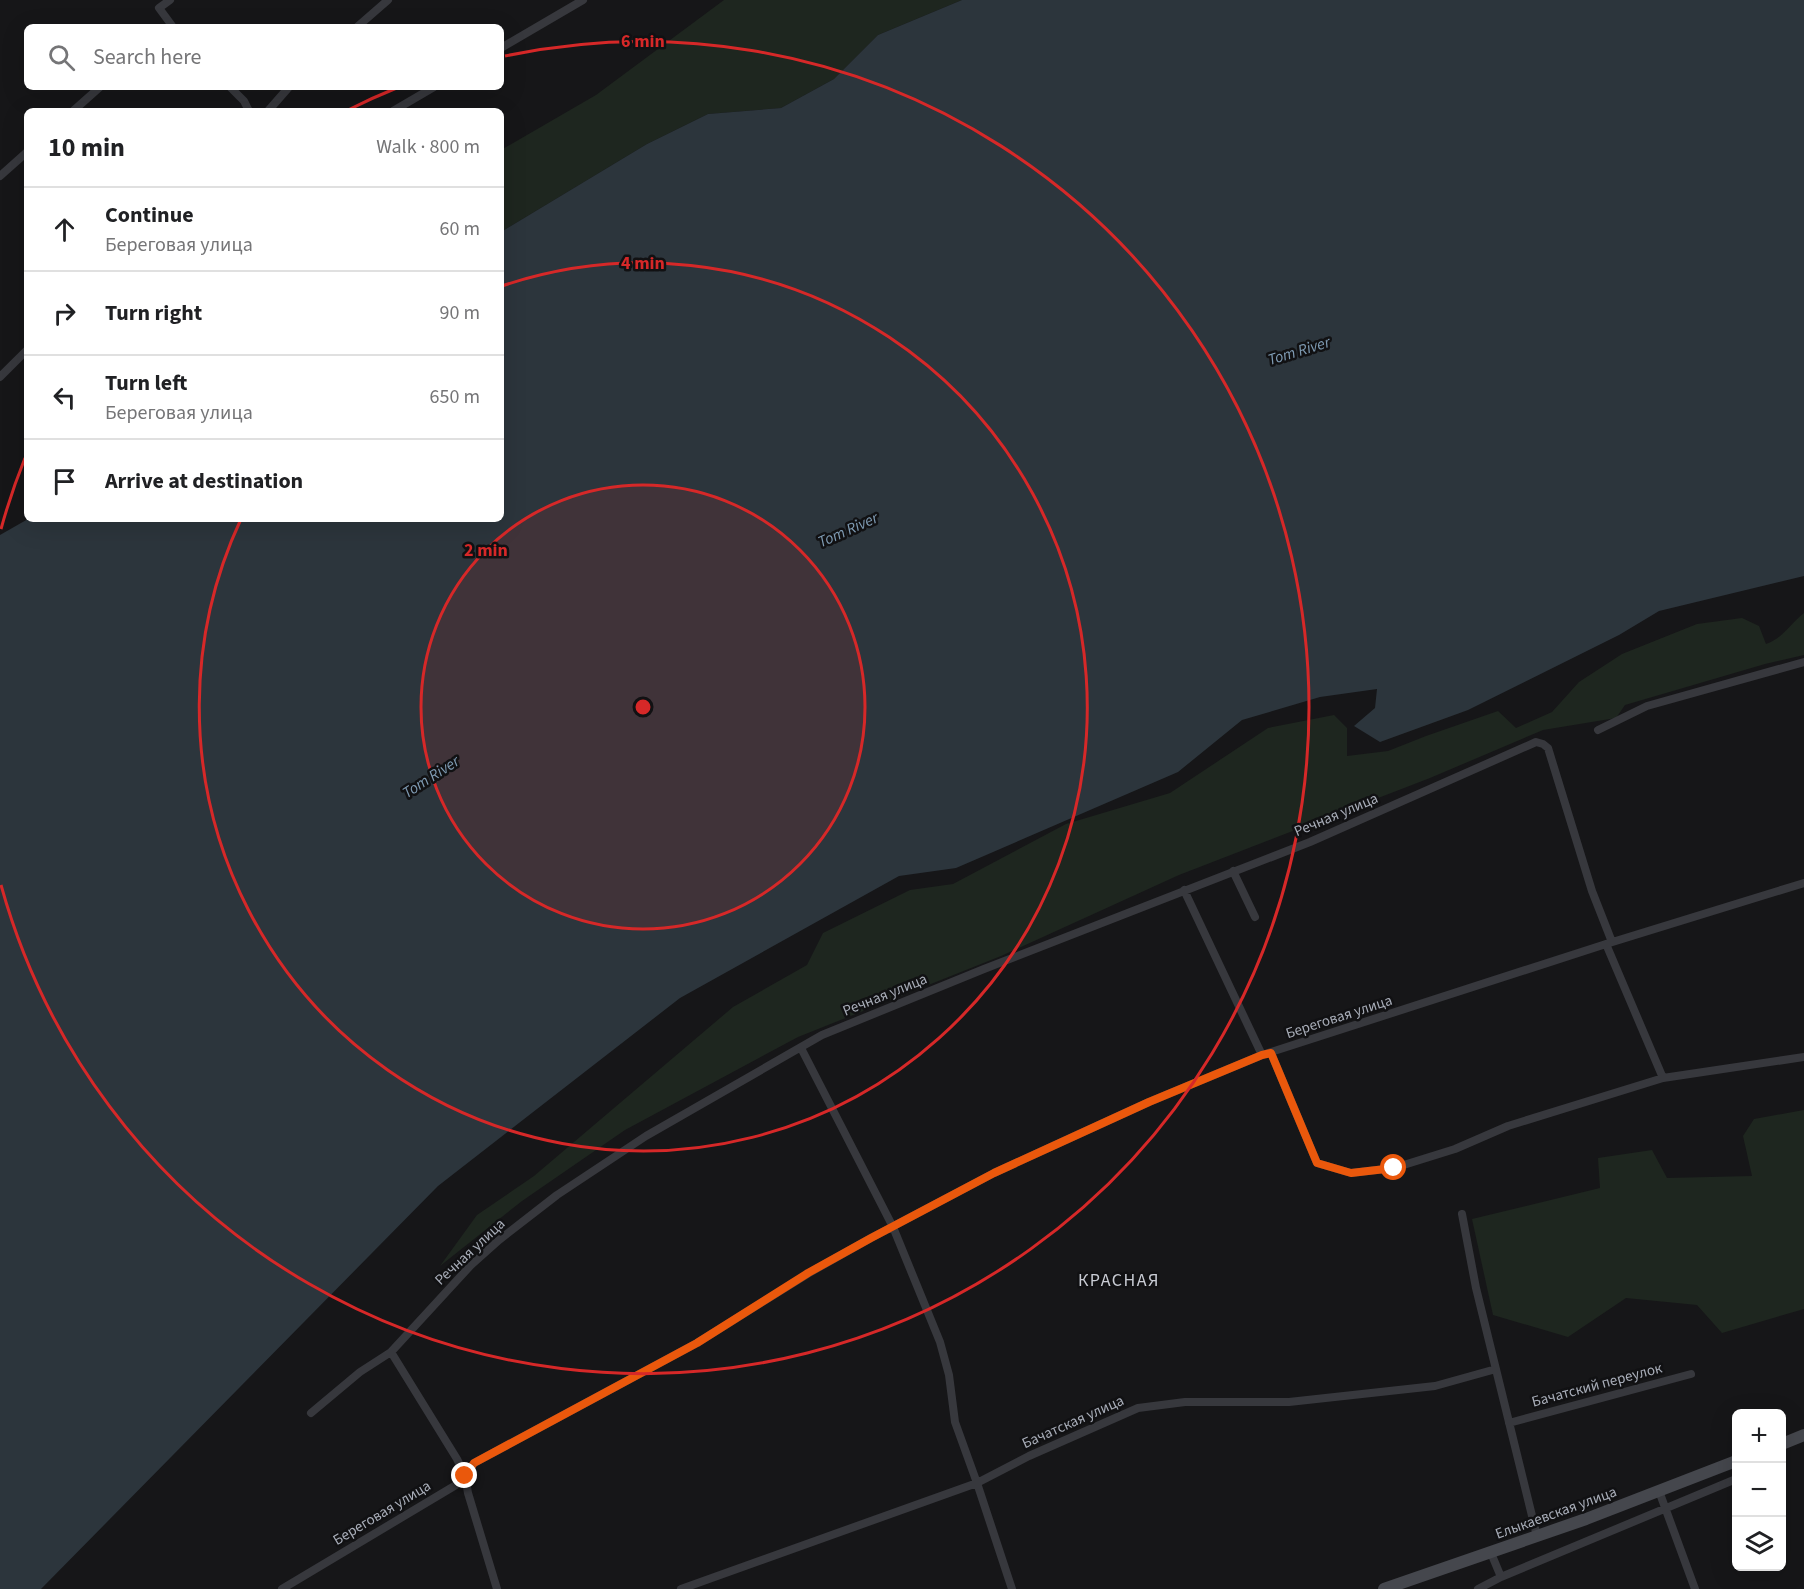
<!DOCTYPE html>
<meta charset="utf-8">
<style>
body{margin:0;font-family:"Source Sans 3",sans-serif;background:#f6f6f6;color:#202124}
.controls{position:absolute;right:18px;bottom:18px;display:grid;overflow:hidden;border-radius:9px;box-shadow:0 6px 24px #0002}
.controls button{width:54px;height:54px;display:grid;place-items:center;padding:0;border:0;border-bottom:2px solid #e0e0e0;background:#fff;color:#202124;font:30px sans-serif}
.stop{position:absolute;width:18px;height:18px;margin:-14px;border:4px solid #ea580c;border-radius:50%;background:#fff}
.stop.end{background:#ea580c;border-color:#fff;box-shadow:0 2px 6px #0008}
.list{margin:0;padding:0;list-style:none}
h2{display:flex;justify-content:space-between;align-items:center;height:78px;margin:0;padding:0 24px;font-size:26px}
h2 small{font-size:20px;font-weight:400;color:#757577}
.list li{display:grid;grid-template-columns:39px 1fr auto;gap:18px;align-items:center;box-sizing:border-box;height:84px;padding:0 24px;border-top:2px solid #e0e0e0}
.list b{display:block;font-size:22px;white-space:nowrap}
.list p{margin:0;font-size:20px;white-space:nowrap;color:#757577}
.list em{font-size:20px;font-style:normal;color:#757577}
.icon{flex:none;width:33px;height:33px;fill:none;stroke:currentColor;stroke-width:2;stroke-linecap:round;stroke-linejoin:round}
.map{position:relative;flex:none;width:1804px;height:1589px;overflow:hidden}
.search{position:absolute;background:#fff;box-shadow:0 6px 24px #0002;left:24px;top:24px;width:480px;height:66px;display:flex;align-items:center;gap:15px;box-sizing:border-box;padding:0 21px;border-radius:9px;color:#757577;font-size:22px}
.panel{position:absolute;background:#fff;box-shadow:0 6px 24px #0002;left:24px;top:108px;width:480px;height:414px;border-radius:9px}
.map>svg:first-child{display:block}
.green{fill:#1e261f}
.water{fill:#2c353c}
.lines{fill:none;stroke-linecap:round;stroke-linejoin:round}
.street{stroke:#37383d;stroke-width:8}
.secondary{stroke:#45474d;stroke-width:12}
.route{stroke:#ea580c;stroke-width:8}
.ring{fill:none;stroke:#d62828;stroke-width:3}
.labels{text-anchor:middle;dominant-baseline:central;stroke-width:5;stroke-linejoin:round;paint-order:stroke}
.street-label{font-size:15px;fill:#a8adb8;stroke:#111113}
.water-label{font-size:16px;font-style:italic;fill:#7f9bb3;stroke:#111113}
.quarter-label{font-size:18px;letter-spacing:1.5px;fill:#c9ccd4;stroke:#111113}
.centre{fill:#d62828;stroke:#111113;stroke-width:3}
.ring-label{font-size:18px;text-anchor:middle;font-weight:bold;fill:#d62828;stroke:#111113;stroke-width:5;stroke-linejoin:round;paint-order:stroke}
</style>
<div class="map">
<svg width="1804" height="1589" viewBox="0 0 1804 1589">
<rect width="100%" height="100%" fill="#161618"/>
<path class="green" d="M724,0H962L878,35L834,79L781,108L708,114L647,144L501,232V150L596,95Z
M1804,613V655L1765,664L1625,705L1616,718L1543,730L1430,778L1179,875L1001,956L798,1037L625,1130L522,1201L440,1266L477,1215L534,1176L733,1007L807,965L823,933L910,890L953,884L1066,824L1170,793L1268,728L1334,715L1347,728V756L1388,751L1426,736L1498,711L1516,728L1552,712L1579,682L1622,654L1697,624L1742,618L1759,626L1766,644C1782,639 1790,624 1804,613Z
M1804,1110V1309L1722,1333L1697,1305L1626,1298L1568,1337L1493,1315L1472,1219L1600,1188L1598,1158L1652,1150L1667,1178L1752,1176L1743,1136L1754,1119Z"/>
<path class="water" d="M962,0H1804V576L1659,611L1619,635L1468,710L1380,742L1354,726L1375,708L1377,689L1320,697L1242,720L1178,772L956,868L899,876L680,998L438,1186L41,1589H0V535L28,519H501V232L647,144L708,114L781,108L834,79L878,35Z"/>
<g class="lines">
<path class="street" d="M170,0L159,8L173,27
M357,27L388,0
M501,48L583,0
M230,87L244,101L249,111
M73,111L100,87
M268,111L289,87
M393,111L434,87
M0,176L27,152
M0,377L27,350
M1598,730L1647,706L1804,662
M1233,871L1255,917
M1184,890L1262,1055
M1606,944L1663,1078
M801,1048L893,1227L940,1342L949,1375L955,1422L977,1483L1012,1589
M1271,1053L1317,1163L1351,1173L1394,1168L1455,1149L1508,1126L1663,1078L1804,1057
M1462,1214L1476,1288L1537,1536
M391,1352L457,1459L465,1476L468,1493L497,1589
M311,1413L360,1372L391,1352L471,1265L499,1240L557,1195L646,1136L822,1035L984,969L1310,842L1536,742L1543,744L1548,748L1592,891L1612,942
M1509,1423L1691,1374
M1659,1491L1695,1589
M1491,1553L1501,1577
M282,1589L456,1485L465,1476L474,1463L697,1343L809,1273L871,1238L994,1173L1149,1102L1262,1055L1606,944L1804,883
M681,1589L977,1483L1029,1456L1138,1408L1185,1402H1289L1435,1386L1496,1369
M1478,1589L1501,1577L1736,1479"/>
<path class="secondary" d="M1782,1444L1804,1435
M1384,1589L1586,1519L1736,1461"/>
</g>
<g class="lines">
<path class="route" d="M465,1476L474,1463L697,1343L808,1273L871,1238L994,1173L1149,1102L1262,1055L1271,1053L1317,1163L1351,1173L1394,1168"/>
</g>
<circle cx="643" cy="707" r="222" fill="#d62828" fill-opacity=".12"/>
<g class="ring">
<circle cx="643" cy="707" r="222"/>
<path d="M502 286A444 444 0 1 1 241 519"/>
<path d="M1 529A666 666 0 0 1 25 458M346 111A666 666 0 0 1 399 87M505 56A666 666 0 1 1 1 885"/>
</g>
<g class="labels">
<g class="street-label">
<text transform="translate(1336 815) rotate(-23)">Речная улица</text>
<text transform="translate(885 995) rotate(-22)">Речная улица</text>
<text transform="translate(1339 1017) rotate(-18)">Береговая улица</text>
<text transform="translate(470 1252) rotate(-43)">Речная улица</text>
<text transform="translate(1597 1385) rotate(-15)">Бачатский переулок</text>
<text transform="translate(1073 1422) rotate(-24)">Бачатская улица</text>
<text transform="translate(382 1513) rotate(-31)">Береговая улица</text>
<text transform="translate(1556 1513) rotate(-20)">Елыкаевская улица</text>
</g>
<g class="water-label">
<text transform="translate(1299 351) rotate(-17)">Tom River</text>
<text transform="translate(848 530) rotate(-24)">Tom River</text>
<text transform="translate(431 777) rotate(-33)">Tom River</text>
</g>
<g class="quarter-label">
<text x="1119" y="1280">КРАСНАЯ</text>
</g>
</g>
<circle cx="643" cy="707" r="9" class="centre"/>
<g class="ring-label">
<text x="643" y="47">6 min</text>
<text x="643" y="269">4 min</text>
<text x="486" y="556">2 min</text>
</g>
</svg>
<div class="controls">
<button>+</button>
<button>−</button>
<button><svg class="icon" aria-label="layers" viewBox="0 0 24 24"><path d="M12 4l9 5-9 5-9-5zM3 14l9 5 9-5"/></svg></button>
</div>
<div class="stop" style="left:1394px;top:1168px"></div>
<div class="stop end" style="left:465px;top:1476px"></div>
<div class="search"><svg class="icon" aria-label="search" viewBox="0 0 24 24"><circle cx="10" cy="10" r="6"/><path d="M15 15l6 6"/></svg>Search here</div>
<section class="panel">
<h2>10 min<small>Walk · 800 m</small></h2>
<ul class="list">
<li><svg class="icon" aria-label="ahead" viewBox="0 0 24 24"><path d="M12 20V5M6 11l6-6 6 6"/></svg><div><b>Continue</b><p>Береговая улица</p></div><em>60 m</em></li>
<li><svg class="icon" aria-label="right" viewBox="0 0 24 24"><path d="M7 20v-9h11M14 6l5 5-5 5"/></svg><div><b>Turn right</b></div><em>90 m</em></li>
<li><svg class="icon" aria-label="left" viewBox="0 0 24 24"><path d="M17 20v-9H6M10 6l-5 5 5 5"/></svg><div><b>Turn left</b><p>Береговая улица</p></div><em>650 m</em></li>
<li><svg class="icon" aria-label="arrive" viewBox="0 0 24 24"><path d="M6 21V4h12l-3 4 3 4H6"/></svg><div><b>Arrive at destination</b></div></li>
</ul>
</section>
</div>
